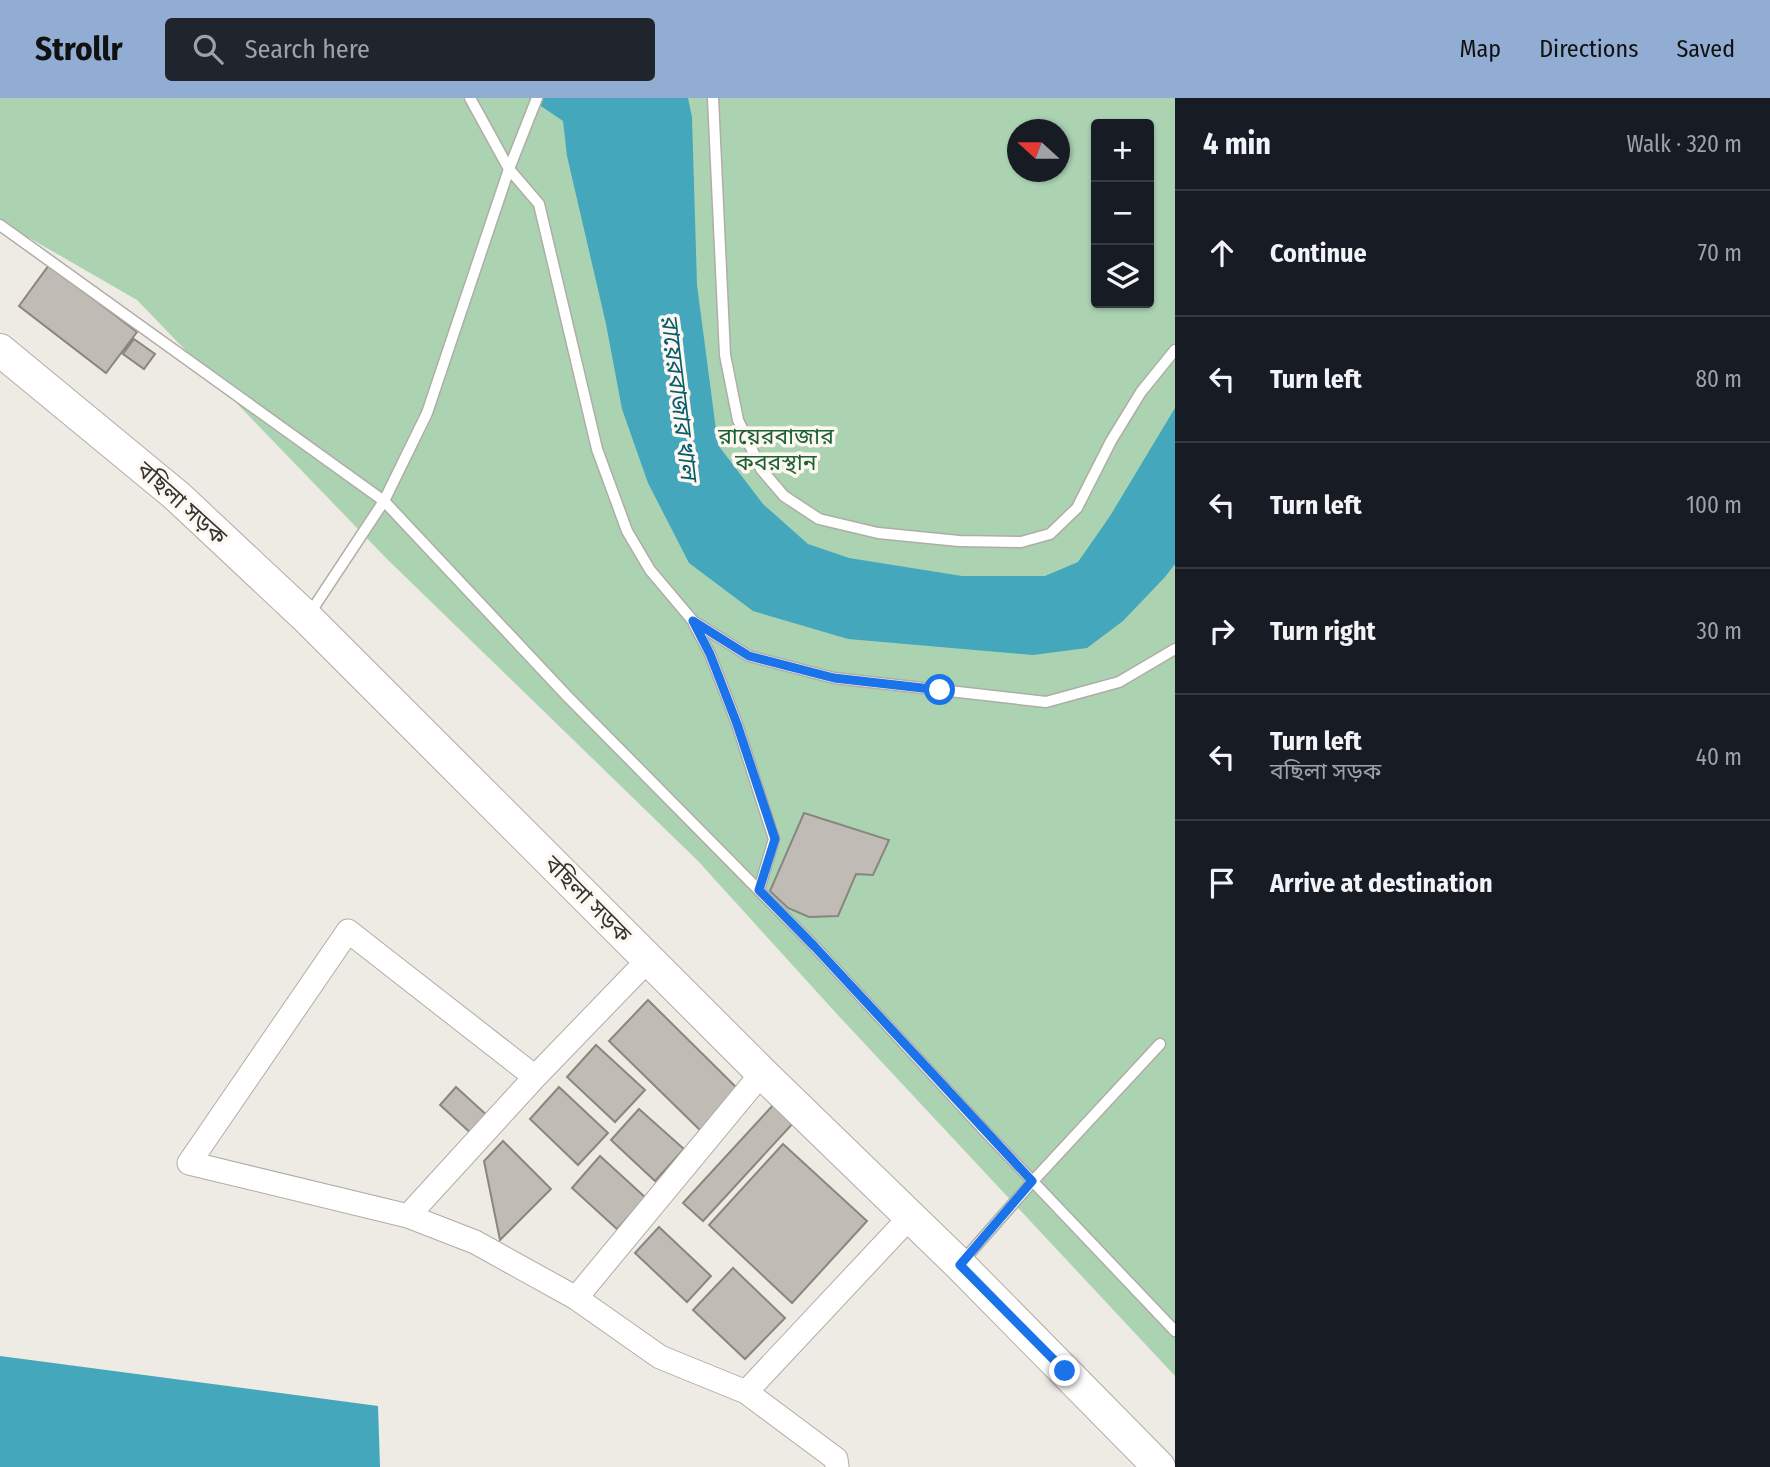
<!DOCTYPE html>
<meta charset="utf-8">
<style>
body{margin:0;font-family:"Fira Sans Condensed","Noto Sans Bengali",sans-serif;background:#20242c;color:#f1f3f6}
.controls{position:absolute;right:21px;top:21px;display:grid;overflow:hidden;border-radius:7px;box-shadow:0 2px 5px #0004}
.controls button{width:63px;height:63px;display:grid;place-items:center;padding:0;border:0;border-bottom:2px solid #363941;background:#171b24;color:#f1f3f6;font:35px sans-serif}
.compass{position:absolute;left:1007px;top:21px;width:63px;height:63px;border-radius:50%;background:#171b24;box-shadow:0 2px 5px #0004;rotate:291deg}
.stop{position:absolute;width:21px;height:21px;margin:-16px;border:5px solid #1a73e8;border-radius:50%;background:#fff}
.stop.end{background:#1a73e8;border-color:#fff;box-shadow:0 2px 7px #0008}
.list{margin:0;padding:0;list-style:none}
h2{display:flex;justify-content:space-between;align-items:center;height:91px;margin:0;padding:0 28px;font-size:30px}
h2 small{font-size:23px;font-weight:400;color:#9ea1a6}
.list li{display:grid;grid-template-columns:46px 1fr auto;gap:21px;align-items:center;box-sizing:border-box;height:126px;padding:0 28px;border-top:2px solid #363941}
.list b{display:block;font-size:26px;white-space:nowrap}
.list p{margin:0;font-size:23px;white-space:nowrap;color:#9ea1a6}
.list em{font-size:23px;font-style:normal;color:#9ea1a6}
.icon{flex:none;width:38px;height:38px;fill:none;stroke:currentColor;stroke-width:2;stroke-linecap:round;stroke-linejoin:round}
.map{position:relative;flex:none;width:1175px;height:1369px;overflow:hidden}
header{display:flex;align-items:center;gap:42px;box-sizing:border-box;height:98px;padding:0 35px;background:#92add3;color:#111}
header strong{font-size:33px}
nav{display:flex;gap:38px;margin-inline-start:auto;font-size:24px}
.search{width:490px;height:63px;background:#20242c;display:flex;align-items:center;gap:18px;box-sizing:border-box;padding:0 24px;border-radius:7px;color:#9ea1a6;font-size:26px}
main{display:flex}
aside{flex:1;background:#171b24}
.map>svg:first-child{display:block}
.green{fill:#abd3b2;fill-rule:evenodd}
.water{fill:#44a7bb}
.building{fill:#c0bcb5;stroke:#898680;stroke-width:2}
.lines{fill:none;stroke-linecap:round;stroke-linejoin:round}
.lane-casing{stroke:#b0aca6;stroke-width:13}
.street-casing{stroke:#b0aca6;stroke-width:25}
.secondary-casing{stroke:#b0aca6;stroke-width:34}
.lane{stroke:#fff;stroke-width:10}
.street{stroke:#fff;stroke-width:23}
.secondary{stroke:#fff;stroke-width:32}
.route{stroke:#1a73e8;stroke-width:9}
.labels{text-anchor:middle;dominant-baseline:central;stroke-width:7;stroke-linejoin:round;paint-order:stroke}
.park-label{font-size:23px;fill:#1c6033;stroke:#fcf8f1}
.street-label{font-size:23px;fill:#353431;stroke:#fcf8f1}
.water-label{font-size:24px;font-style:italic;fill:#075d6c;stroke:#fcf8f1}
</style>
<header>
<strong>Strollr</strong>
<div class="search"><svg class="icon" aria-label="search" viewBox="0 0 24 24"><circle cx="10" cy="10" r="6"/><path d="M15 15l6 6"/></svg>Search here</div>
<nav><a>Map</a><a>Directions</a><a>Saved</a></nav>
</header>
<main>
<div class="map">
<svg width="1175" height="1369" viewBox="0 0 1175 1369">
<rect width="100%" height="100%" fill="#eeebe4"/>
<path class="green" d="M0,0H1175V1278L835,914L698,763L387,461L137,202L0,123ZM1096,26H1149V205H1096ZM1018,32H1060V74H1018Z"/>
<path class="water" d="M529,0H688L692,19L697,187L718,347L763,406L808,446L849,460L962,478H1045L1078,464L1110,418L1175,310V466L1165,479L1123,523L1087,550L1033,557L848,541L753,513L689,465L648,385L622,311L606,226L567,58L563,23Z
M0,1258L378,1308L380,1369H0Z"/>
<path class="building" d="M49,167L137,234L106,275L19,208Z
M134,241L155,256L144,271L123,256Z
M804,715L889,742L873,777L856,776L838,818L809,819L788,810L770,793Z
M648,902L742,995L703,1035L609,943Z
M596,947L645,992L615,1024L567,979Z
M456,989L490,1020L474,1038L440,1007Z
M559,989L608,1035L578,1067L530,1021Z
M775,1005L795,1023L703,1123L683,1105Z
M639,1011L684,1051L655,1083L611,1042Z
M503,1043L551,1091L500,1142L484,1063Z
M783,1046L867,1123L792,1205L709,1127Z
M600,1058L646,1100L617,1131L572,1090Z
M659,1129L711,1178L687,1204L635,1155Z
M733,1170L785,1220L745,1261L693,1212Z"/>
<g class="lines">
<defs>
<path id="lane" d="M470,0L509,71L539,106L597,351L627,433L650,472L693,523L749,558L834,580L1046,604L1119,584L1175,551
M537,0L509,71L427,315L384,403L568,599L815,849L984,1032L1175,1233
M713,0L725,257L738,322L761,371L784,398L819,421L878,435L959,443L1021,444L1050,436L1077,410L1111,343L1141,294L1175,252
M0,127L384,403L308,518
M694,526L710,556L737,626L774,741L759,792
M961,1165L1033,1083L1160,946"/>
<path id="street" d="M762,975L576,1200L660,1259L746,1294L836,1361L837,1369
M535,979L348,833L189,1065L408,1118L475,1144L576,1200
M408,1118L535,979L648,862
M746,1294L909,1120"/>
<path id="secondary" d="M0,252L177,398L306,519L762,975L960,1167L1159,1369"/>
</defs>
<use href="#lane" class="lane-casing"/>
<use href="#street" class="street-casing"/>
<use href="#secondary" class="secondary-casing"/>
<use href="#lane" class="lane"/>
<use href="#street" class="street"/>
<use href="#secondary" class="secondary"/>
</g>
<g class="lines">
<path class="route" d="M940,592L834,580L749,558L693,523L710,556L737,626L775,741L759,792L815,849L1032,1083L960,1167L1065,1273"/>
</g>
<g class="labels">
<g class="park-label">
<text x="776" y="338">রায়েরবাজার<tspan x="776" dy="26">কবরস্থান</tspan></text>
</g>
<g class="street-label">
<text transform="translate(182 405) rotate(42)">বছিলা সড়ক</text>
<text transform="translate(588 801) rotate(45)">বছিলা সড়ক</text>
</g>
<g class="water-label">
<text transform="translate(679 299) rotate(83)">রায়েরবাজার খাল</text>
</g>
</g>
</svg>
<div class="controls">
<button>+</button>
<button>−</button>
<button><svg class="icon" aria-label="layers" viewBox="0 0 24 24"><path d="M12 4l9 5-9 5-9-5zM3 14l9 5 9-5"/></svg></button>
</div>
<svg class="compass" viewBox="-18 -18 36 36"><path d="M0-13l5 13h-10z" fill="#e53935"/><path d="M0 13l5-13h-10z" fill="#9ea1a6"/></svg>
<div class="stop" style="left:940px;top:592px"></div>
<div class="stop end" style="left:1065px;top:1273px"></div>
</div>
<aside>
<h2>4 min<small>Walk · 320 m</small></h2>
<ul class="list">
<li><svg class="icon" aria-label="ahead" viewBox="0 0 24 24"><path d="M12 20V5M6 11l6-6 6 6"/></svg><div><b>Continue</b></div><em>70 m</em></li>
<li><svg class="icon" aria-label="left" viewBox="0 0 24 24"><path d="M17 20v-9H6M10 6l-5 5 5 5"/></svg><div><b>Turn left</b></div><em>80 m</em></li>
<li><svg class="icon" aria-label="left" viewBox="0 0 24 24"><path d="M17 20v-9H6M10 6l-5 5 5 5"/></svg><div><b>Turn left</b></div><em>100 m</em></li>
<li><svg class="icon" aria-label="right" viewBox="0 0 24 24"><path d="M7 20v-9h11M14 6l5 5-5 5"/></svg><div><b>Turn right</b></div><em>30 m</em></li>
<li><svg class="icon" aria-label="left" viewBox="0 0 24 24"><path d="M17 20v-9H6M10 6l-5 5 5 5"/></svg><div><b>Turn left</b><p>বছিলা সড়ক</p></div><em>40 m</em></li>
<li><svg class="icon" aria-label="arrive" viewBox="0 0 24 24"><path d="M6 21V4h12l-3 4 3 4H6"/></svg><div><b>Arrive at destination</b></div></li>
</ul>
</aside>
</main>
